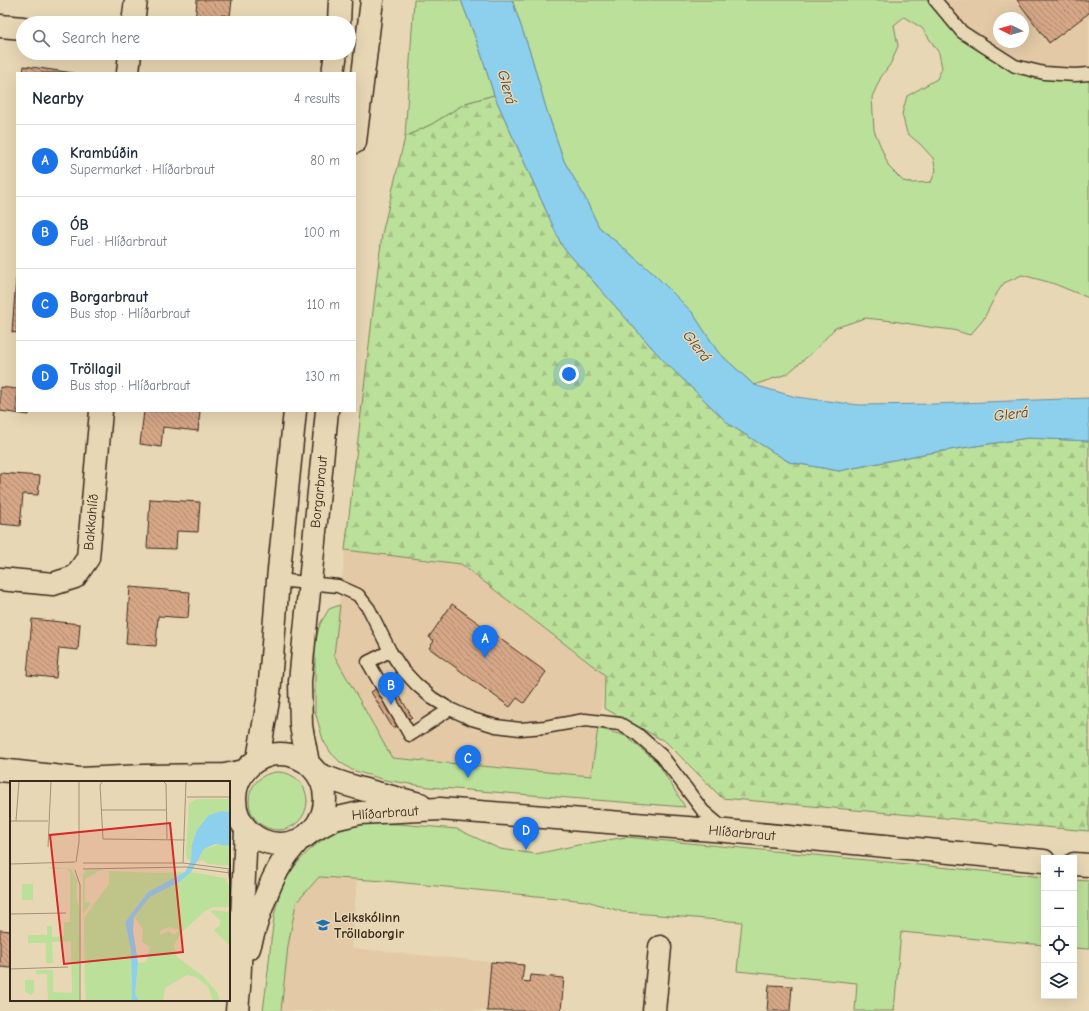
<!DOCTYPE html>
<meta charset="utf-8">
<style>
body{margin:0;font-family:"Comic Neue",sans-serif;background:#f2f2f3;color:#1f2937}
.controls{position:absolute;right:12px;bottom:12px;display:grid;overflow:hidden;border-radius:0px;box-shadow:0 4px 16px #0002}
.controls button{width:36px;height:36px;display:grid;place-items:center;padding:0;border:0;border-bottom:1px solid #e0e1e3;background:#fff;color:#1f2937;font:20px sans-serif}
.compass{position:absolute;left:993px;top:12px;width:36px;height:36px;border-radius:50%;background:#fff;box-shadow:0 4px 16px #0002;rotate:276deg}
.you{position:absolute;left:569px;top:374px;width:14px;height:14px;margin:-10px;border:3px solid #fff;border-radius:50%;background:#1a73e8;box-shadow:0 0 0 6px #1a73e833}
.badge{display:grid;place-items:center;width:26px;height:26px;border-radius:50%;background:#1a73e8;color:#fff;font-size:13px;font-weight:700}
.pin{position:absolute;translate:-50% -33px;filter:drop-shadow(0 1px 2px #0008)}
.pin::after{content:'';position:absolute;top:21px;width:14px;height:12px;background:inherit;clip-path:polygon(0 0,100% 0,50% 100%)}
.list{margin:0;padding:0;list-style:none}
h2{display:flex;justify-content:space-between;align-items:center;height:52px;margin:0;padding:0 16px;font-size:17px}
h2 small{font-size:13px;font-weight:400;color:#747a83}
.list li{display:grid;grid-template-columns:26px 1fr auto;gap:12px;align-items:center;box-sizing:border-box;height:72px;padding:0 16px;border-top:1px solid #e0e1e3}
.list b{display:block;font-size:15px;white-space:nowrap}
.list p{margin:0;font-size:13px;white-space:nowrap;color:#747a83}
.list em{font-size:13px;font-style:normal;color:#747a83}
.icon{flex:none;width:22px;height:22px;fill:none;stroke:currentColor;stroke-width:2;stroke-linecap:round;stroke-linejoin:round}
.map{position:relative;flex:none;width:1089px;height:1011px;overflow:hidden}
.search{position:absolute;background:#fff;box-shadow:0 4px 16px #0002;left:16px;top:16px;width:340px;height:44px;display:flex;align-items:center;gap:10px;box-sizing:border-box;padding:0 14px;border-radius:22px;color:#747a83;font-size:15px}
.panel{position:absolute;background:#fff;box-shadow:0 4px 16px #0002;left:16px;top:72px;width:340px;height:340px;border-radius:0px}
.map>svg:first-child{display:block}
.built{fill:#e3c9a6;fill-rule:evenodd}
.green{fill:#bbe09a;stroke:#7b855c;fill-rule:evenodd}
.forest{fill:url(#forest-firs);stroke:#7b855c}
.water{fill:#8cd0ee;stroke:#6c8e9b}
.building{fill:url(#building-back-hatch);stroke:#3b2a1e}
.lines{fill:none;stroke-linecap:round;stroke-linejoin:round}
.lane-casing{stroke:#3b2a1e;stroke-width:15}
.street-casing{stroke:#3b2a1e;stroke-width:25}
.secondary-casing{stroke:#3b2a1e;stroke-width:25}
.lane{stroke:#e8d7b4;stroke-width:12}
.street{stroke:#e8d7b4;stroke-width:22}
.secondary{stroke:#e8d7b4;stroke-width:22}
.labels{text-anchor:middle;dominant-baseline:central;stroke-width:3;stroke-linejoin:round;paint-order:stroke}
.street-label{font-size:14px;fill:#3b2a1e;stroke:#e8d7b4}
.poi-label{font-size:14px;font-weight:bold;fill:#3b2a1e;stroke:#e8d7b4;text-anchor:start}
.water-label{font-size:15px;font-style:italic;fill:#47433d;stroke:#e8d7b4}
.inset-road{fill:none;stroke:#a39278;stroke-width:1}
.view{fill:#d62828;fill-opacity:0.15;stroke:#d62828;stroke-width:2}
.inset-edge{fill:none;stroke:#3b2a1e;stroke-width:2}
</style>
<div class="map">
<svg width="1089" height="1011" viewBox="0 0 1089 1011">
<defs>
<pattern id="forest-firs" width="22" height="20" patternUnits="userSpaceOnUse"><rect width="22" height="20" fill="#bbe09a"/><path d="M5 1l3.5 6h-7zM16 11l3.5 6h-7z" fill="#a2c084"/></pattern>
<pattern id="building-back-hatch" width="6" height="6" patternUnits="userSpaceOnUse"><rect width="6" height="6" fill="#d6a787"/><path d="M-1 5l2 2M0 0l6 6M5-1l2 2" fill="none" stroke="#af886e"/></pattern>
</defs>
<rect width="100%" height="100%" fill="#e8d7b4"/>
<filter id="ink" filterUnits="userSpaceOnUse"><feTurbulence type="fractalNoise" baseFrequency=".025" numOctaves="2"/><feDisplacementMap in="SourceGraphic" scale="8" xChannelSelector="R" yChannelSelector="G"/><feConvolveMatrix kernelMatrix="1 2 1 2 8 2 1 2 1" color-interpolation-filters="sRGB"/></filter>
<g filter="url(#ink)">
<path class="built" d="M931,0H1089V77L1028,74L987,51ZM999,18H1023V42H999Z
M345,550L461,564L605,675L592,776L392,758L334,655Z
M319,877L357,880L351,948L491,962L487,1011H281L288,946L296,903Z"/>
<path class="green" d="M414,0H461L480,50L494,95L466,103L432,124L405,137Z
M512,0H931L1028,74L1089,77V298L1052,283L1022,275L1004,283L997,293L983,320L970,335L953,330L929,327L893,321L865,318L835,328L814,351L787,374L754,385L718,352L692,312L656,276L599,227L583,194L564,161L546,108L531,55ZM904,17L922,28L939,53L942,68L937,79L907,96L902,114L907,133L920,144L933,158L936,170L931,182L912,183L903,181L889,167L874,130L872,97L881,77L891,63L898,46L894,25Z
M340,605L334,655L392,758L591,776L598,728L626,736L658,763L685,807L429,787L385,780L352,770L340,762L331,753L323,740L315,711V649L317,635L320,624L329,609Z
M249 801a29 29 0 1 1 58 0a29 29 0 1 1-58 0Z
M365,823L399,824L457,829L500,849L536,854L578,845L626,837L1044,877V945L901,932L894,1011H855L857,983L737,971L742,922L623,912L587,901L386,881L319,877L296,903L288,946L281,1011H263C266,988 269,965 271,941C273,927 274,911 279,896C288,869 310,845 336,832C345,828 355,826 365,823Z
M1074,880L1089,881V949L1074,948Z"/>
<path class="forest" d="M494,95L562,246L662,359L730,425L789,462L839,471L923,454L1028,438L1089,441V831L722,798L666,742L604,708L605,675L461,564L345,550L382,234L405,137L432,124L466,103Z"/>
<path class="water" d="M461,0H512L531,55L546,108L564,161L583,194L599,227L656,276L692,312L718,352L754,385L796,397L859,405L934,404L1089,398V441L1028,438L923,454L839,471L789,462L730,425L662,359L562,246L494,95L480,50Z"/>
<path class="building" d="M197,0H232L230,16L221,15L220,23H195Z
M1017,0H1089V13L1049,43Z
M24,66L74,73H23Z
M16,279H17V333L12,332Z
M0,387L17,389V411H29V415L0,411Z
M144,411H200L198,431L163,427L161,447L140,444Z
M0,473L40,476L38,495L23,494L20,526L0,524Z
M150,499L200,502L198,532L177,531L176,549L147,548Z
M130,587L190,592L188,618L158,616L156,646L126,644Z
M452,604L546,672L524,703L517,698L510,707L429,648L434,641L429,637Z
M32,619L80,624L78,650L59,648L56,678L27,675Z
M390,680L412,717L393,728L371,692Z
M0,930L11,931V968L0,967Z
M491,962L524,965L522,981L530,982L531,975L564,978L561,1011H487Z
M769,985L792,986L790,1011H767Z"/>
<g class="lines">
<defs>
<path id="lane" d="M935,0L962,32L1015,66L1044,73L1075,75L1089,74
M278,580L338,586L358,595L369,609L390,651L402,669L416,684L432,698L450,709L472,719L496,726L520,729L545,727L585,720L620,724L637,734L662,756L703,811L724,829
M390,651L368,662L410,735L450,709"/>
<path id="street" d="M133,23L136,0
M0,26L23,28
M128,73L130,53
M0,579L53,584L75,577L88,558L101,411
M654,1011L660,947"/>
<path id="secondary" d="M339,23L340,0
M333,73L336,53
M355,142L372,0
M235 799a45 45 0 1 1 90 0a45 45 0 1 1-90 0Z
M258,759L269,695L278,580L295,411
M308,763L301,726L300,682L327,411
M0,770L80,779L94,782
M318,774C351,788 385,795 420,804
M80,779L144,776L225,775L244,771
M310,832L334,819L360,813L440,809L726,831L1044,861
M1074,864L1089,865
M249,948C257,920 267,886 283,861C287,854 293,847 298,841
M237,1011L239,988L246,829"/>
</defs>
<use href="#lane" class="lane-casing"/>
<use href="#street" class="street-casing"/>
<use href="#secondary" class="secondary-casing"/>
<use href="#lane" class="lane"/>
<use href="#street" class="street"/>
<use href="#secondary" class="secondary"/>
</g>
</g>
<defs>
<symbol id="school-bare" viewBox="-9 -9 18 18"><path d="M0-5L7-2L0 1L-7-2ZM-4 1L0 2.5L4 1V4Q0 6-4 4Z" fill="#1f6fb2" stroke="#e8d7b4" stroke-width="2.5" paint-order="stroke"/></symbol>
</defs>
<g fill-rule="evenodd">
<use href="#school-bare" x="313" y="915" width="20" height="20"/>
</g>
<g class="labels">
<g class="street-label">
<text transform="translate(319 492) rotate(-84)">Borgarbraut</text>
<text transform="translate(91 522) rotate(-85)">Bakkahlíð</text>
<text transform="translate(385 813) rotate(-4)">Hlíðarbraut</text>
<text transform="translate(742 833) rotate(5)">Hlíðarbraut</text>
</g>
<g class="poi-label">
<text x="334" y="917">Leikskólinn<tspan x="334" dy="16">Tröllaborgir</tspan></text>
</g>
<g class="water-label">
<text transform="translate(507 87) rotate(75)">Glerá</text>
<text transform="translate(697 346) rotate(52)">Glerá</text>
<text transform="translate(1011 414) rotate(-7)">Glerá</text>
</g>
</g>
<g transform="translate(10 781)">
<rect width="220" height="220" fill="#e8d7b4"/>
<path d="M187,18H220V31L212,30L187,49L182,63L181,80L177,78L176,71L179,22ZM210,63L220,65V85L198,83L193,79L187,81L194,68ZM39,86L61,88L67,99L66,116L69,126L70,220H38L37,193H26V189H43V211L62,212L61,160L42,161L43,182H36V162H18V154H37V145H42V156L54,155V141H60V91L57,88H38ZM92,88L75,98V121L81,122L73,133V93L76,89ZM175,91L155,102L149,92ZM181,91L215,97L220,107V126H204L195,130L171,152L164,164L167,176L193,195L207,211L210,220H203L198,206L186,196L177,194L155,207L153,220H129L125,213L128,182L136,181L140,166L132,161L133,148L124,136L140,116L169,101ZM159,146L169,149L164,154L158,150L150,154L151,149ZM12,103H23V119H12ZM202,129L220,131L219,164L204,149L210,144V139L201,131ZM15,199H24V211L21,214L15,211ZM75,205L81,207L84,220H76Z" fill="#bbe09a" fill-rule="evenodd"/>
<path d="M99,90L149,92L155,102L138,111L115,141L121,169L122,220H84L81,207L75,205L74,137L99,103Z" fill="#bbe09a"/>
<path d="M212,30L220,31V65L205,63L194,68L181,91L169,101L140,116L124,136L123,149L128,182L125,213L129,220H122L121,169L115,141L138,111L175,91L181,80L182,63L187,49L199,34Z" fill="#8cd0ee"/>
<path class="inset-road" d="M93,0L90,4L93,58L175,59M153,0L156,3L157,58M177,16H220M91,29H156M0,40H38M6,40L9,0M38,66L41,0M66,81L69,61V0M73,82H173L220,88M173,82L176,0M0,83L65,81M73,88L176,86L220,92M65,89L70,104V220M218,89L220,102M0,133L56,132M0,188L58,186"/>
<path class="view" d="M160,42L173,171L54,183L40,54Z"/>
<rect width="220" height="220" class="inset-edge"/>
</g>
</svg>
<div class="controls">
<button>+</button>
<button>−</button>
<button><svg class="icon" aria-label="locate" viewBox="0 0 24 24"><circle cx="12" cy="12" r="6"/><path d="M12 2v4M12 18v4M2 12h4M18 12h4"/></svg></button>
<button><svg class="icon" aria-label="layers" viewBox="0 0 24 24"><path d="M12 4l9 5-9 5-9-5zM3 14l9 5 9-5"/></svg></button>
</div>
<svg class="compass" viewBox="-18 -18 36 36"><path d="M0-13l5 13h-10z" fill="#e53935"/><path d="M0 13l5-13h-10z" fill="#747a83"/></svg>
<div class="you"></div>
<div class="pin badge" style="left:485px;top:658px">A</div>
<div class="pin badge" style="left:391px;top:705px">B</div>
<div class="pin badge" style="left:468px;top:778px">C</div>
<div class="pin badge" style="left:526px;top:850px">D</div>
<div class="search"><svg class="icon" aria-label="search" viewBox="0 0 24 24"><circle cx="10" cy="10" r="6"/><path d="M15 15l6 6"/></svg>Search here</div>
<section class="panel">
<h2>Nearby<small>4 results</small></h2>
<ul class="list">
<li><span class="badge">A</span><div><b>Krambúðin</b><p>Supermarket · Hlíðarbraut</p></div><em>80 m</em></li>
<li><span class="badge">B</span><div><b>ÓB</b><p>Fuel · Hlíðarbraut</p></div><em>100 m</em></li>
<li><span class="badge">C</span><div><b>Borgarbraut</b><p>Bus stop · Hlíðarbraut</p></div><em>110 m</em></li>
<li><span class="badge">D</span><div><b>Tröllagil</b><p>Bus stop · Hlíðarbraut</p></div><em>130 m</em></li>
</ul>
</section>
</div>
